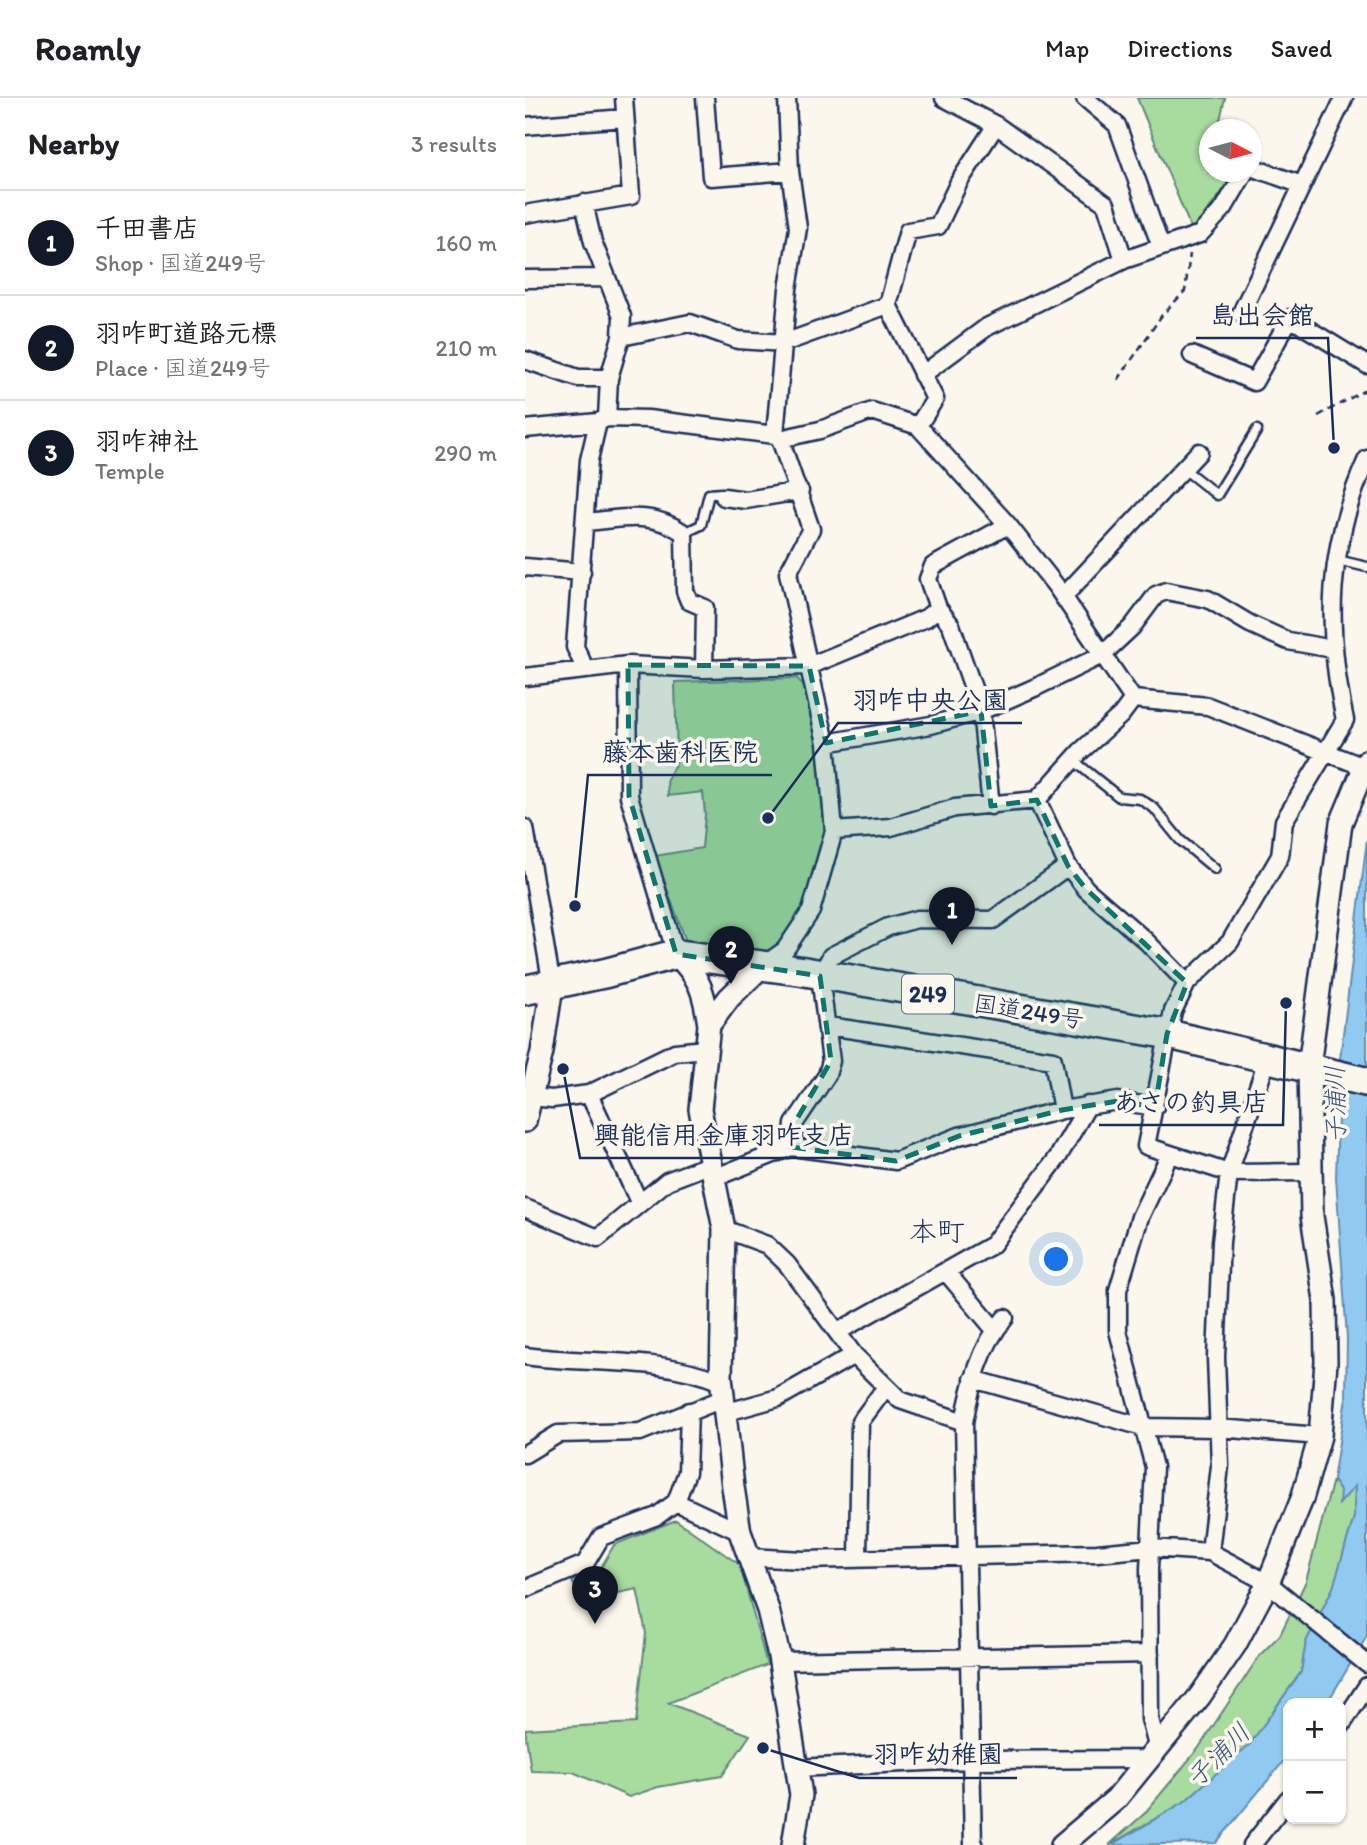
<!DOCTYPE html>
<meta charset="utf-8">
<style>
body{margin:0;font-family:Itim,"Klee One",sans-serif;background:#f6f6f6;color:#202124}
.controls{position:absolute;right:21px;bottom:21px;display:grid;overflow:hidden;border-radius:14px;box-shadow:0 2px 5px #0004}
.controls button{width:63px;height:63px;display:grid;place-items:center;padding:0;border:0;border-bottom:2px solid #e0e0e0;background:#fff;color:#202124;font:35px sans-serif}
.compass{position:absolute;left:674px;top:21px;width:63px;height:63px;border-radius:50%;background:#fff;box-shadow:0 2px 5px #0004;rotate:96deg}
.you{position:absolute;left:532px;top:1162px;width:24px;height:24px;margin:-18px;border:5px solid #fff;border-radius:50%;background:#1a73e8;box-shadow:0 0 0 10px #1a73e833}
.badge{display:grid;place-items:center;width:46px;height:46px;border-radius:50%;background:#111827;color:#fff;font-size:23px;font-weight:700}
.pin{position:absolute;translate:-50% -58px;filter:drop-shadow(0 2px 4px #0008)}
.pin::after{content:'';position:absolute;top:37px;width:24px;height:21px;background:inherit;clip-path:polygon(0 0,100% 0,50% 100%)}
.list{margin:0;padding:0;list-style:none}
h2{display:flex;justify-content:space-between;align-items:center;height:91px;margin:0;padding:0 28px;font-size:30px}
h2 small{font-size:23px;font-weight:400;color:#757577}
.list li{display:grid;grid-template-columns:46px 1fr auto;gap:21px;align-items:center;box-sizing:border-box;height:105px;padding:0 28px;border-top:2px solid #e0e0e0}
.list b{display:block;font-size:26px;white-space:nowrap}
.list p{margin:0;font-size:23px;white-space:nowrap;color:#757577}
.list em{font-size:23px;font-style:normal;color:#757577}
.map{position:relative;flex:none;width:842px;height:1747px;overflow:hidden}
header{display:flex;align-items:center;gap:42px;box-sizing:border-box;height:98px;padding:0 35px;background:#fff;border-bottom:2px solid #e0e0e0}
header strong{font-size:33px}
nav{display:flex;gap:38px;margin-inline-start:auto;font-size:24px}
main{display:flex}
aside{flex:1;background:#fff}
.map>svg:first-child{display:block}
.green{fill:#a8dc9e;stroke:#62867e;stroke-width:2}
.water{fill:#91caf0;stroke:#628cb6;stroke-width:2}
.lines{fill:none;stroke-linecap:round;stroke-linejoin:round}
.service-casing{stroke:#1b2f5e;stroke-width:13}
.minor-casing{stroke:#1b2f5e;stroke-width:21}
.tertiary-casing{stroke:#1b2f5e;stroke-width:26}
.trunk-casing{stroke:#1b2f5e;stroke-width:33}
.path{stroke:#1b2f5e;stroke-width:2.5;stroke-dasharray:7 5;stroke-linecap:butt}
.service{stroke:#fbf7ec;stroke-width:8}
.minor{stroke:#fbf7ec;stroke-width:16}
.tertiary{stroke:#fbf7ec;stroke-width:21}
.trunk{stroke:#fbf7ec;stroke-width:28}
.marked{fill:#0f766e;fill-opacity:0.2;stroke:#0f766e;stroke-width:5;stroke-dasharray:14 9;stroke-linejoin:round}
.labels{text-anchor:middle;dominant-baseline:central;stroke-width:7;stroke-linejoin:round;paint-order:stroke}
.shield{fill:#fbf7ec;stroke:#5e6b89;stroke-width:2}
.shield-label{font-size:23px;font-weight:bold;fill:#1b2f5e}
.street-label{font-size:24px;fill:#1b2f5e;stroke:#fbf7ec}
.water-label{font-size:26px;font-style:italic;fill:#385682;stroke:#fbf7ec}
.quarter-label{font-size:28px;fill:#1b2f5e;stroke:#fbf7ec}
.leader{fill:none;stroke:#1b2f5e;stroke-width:2.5}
.callout-dot{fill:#1b2f5e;stroke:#fbf7ec;stroke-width:2.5}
.callout-label{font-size:26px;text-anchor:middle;font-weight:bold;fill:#1b2f5e;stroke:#fbf7ec;stroke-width:7;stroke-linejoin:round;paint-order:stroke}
</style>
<header>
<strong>Roamly</strong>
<nav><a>Map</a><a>Directions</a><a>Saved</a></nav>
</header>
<main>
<aside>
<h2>Nearby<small>3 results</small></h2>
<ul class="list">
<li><span class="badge">1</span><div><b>千田書店</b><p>Shop · 国道249号</p></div><em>160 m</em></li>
<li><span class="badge">2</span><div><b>羽咋町道路元標</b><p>Place · 国道249号</p></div><em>210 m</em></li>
<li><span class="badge">3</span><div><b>羽咋神社</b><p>Temple</p></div><em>290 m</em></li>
</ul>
</aside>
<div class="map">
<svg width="842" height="1747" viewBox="0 0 842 1747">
<rect width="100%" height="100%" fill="#fbf7ec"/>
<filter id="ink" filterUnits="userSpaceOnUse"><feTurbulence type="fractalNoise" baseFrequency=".0143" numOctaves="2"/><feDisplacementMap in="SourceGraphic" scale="14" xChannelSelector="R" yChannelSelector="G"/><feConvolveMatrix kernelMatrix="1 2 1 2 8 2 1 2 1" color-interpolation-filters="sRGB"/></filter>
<g filter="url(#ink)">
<path class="green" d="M612,0H700L695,22L696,31L684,32V74H704L706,82L667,133Z
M272,580L283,594L305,724L284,811L262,843L242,856L161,843L130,758L177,750L180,717L178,694L143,698L142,682L152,662L150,584Z
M808,1382L815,1393V1405L830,1387L829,1419L808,1490L781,1544L776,1574L725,1646L659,1704L584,1747L619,1716L673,1651L735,1557L755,1537L781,1483Z
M151,1422L215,1467L242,1567L143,1605L225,1637L197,1678L133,1689L104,1699L48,1674L6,1673L0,1631L111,1625L121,1535L112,1491L56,1503L47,1483L74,1473L89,1447Z"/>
<path class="water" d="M842,741V1538L802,1605H763V1658L691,1745L587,1747L659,1704L725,1646L776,1574L781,1544L808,1490L829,1419L830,1388L814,1406L815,1393L808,1382L821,1300L822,1240L811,1079L815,961Z"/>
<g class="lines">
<defs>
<path id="service" d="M659,371L692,397L732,332
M159,435L176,427L184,396L196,395L199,398
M812,462L842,469
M548,662L594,699L615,701L629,710L655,742L690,771"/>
<path id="minor" d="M180,0L186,79L265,73
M419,0L471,27L581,106L599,162
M560,0L592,27L636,149
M471,27L434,84L413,128L383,133L363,207L410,301L393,328L483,427L531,488L608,601
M0,28L100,20
M726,69L777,87
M59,105L68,144L97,218L96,239L84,280L82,320L73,324L64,362L50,549L60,570
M0,116L106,98L99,0
M0,181L81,180
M716,215L819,0
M96,239L165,225L213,242L259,245L363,207
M667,257L729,284L765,220L842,267
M0,262L53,280H84
M397,277L462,229L599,162L675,136L699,110L720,74
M82,320L123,321L250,337
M0,331L73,324
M255,341L295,332L347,313L393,328
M199,399L221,402L275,393
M60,424C98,421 126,412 159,435L160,493L164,503L180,510L179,571
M0,469L57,474
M538,499L674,354
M103,567L104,698L151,856
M0,579L103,567L179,571L284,568L401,520L413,510
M608,601L683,608L839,669
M301,645L406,627L456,613L509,590L577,557L607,529L631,497L641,493L683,501L725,526L763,543L808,551
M512,702L543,768L561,791L621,843L662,885
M466,708L456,613L426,527L413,510L403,481L408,468L483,427
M0,730L27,888
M309,733L366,729L430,710L512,702L555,654L596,617L608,601
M239,867L260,852L286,813L309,733L301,645L263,475L286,431L255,341L250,337L263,191L273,130L265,73L262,0
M303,928L528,962L537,1012
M64,996L114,1104
M6,999L27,1001L64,996L150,954L180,951
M266,1049L269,1026L302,977L306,963L295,878L306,858L363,829L392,821L468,822L543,768
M786,1074L704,1075L621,1048L648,913L662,885L705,844L755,758L759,723L820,622C800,529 802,449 842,361
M189,1080L266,1049L371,1063L434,1038L537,1012L593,1003L630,1009
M0,1110L73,1140L142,1083L186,1066
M199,1131L242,1147L262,1166L329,1257L375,1302L439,1324L448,1747
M422,1175L470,1232
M314,1233L467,1147L533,1059L563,1007
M0,1258C65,1267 135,1258 196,1284
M448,1281L618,1329L693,1330L795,1338
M199,1315L253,1300L329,1257
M439,1324C446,1287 455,1249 480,1220
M0,1356L33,1336L115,1334L197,1301
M151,1404L162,1374L164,1313
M685,1454L695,1368L691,1259L696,1144L704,1075L743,959
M222,1459L278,1462L572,1455L626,1450L685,1454L743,1485L842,1566
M333,1460L335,1324L361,1289
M0,1491L60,1466L76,1439L132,1418L151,1404L215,1434
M255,1563L625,1556
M816,1628L842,1588
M633,1652L625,1621L624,1471L629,1369L593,1233V1192L615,1119L644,1058
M271,1670L445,1662L626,1661
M727,1747L763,1701"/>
<path id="tertiary" d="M151,856C175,880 179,893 184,927
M237,868L204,900L184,927L175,1011L199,1131L196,1279L208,1389L215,1434L243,1512L254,1558L276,1697L268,1747
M0,1023L17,954L27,888
M537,1747L591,1701L675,1598L710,1547L743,1485L777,1401L795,1338L801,1264L800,1202L787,1118L784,969L816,725L842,663"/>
<path id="trunk" d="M0,892L81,875L151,856L277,873L642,936L842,984"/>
</defs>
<use href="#service" class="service-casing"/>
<use href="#minor" class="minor-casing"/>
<use href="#tertiary" class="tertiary-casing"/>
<use href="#trunk" class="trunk-casing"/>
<path class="path" d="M593,282L637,217L660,193L665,156
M793,318L842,291"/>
<use href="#service" class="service"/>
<use href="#minor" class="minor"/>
<use href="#tertiary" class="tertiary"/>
<use href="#trunk" class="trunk"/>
</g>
</g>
<path class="marked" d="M103,567L284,568L301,645L456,613L466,708L512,702L543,768L561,791L662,885L642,936L630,1009L593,1003L537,1012L434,1038L371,1063L266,1049L269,1026L306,963L295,878L151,856L104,698Z"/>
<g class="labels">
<rect class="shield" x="377" y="876.5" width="52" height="39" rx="5"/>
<g class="shield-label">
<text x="403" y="896">249</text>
</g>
<g class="street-label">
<text transform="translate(504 913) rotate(9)">国道249号</text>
</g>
<g class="water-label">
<text transform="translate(810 1006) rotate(-91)">子浦川</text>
<text transform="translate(693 1657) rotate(-45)">子浦川</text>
</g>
<g class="quarter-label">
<text x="412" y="1133">本町</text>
</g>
</g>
<path class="leader" d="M809 350L803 240H671M243 720L313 625H497M50 808L63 677H247M761 905L758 1027H574M38 971L55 1060H343M238 1650L334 1680H492"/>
<g class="callout-dot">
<circle cx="809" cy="350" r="7"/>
<circle cx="243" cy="720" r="7"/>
<circle cx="50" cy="808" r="7"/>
<circle cx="761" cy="905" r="7"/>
<circle cx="38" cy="971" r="7"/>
<circle cx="238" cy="1650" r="7"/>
</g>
<g class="callout-label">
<text x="737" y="226">島出会館</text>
<text x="405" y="611">羽咋中央公園</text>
<text x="155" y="663">藤本歯科医院</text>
<text x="666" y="1013">あさの釣具店</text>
<text x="199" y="1046">興能信用金庫羽咋支店</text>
<text x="413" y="1665">羽咋幼稚園</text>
</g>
</svg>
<div class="controls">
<button>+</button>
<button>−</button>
</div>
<svg class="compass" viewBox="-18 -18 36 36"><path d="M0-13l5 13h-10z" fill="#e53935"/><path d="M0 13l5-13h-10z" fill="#757577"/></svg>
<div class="you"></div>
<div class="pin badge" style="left:427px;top:847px">1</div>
<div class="pin badge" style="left:206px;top:886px">2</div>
<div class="pin badge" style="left:70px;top:1526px">3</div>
</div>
</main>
